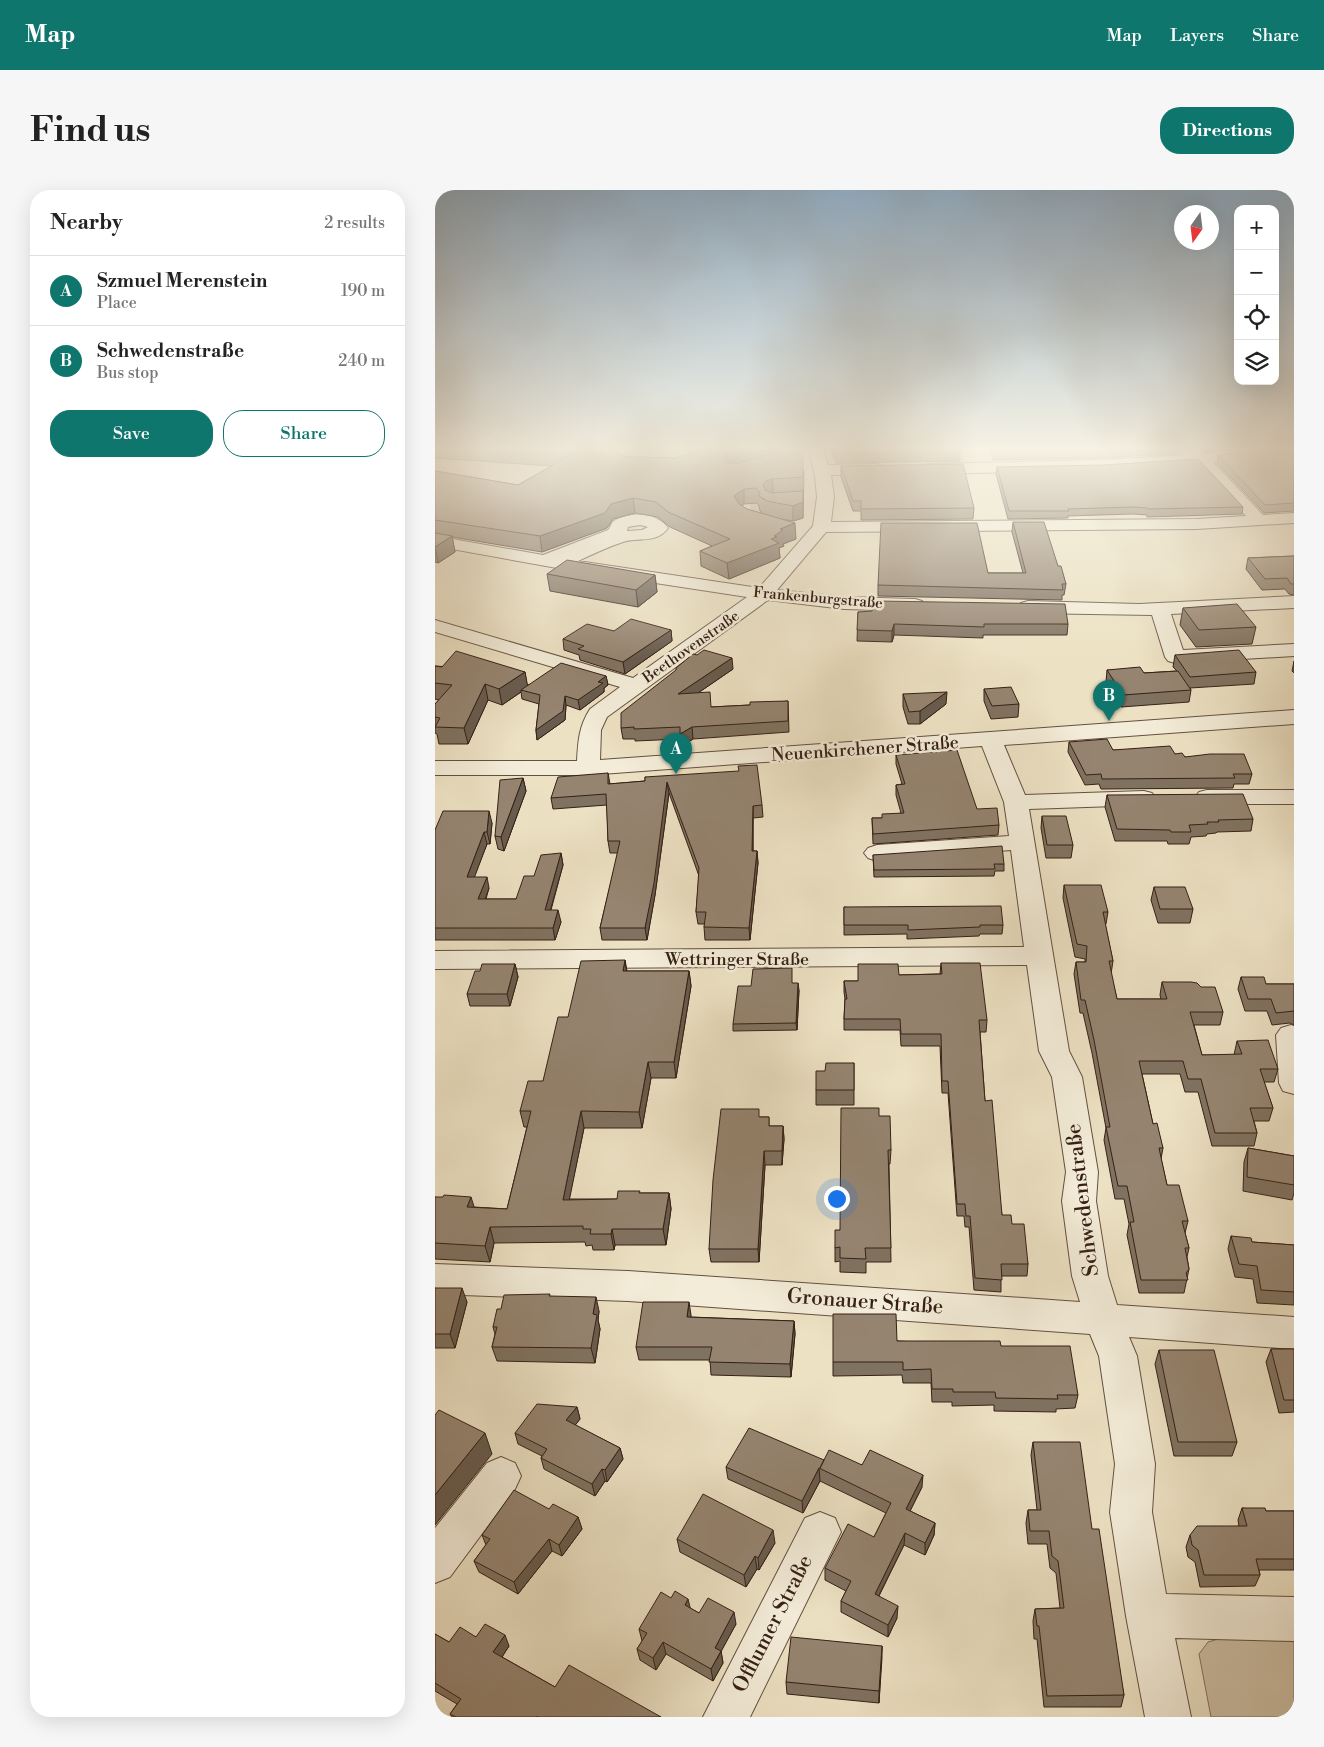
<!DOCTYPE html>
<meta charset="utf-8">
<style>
body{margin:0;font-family:"Libre Bodoni",serif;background:#f6f6f6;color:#222}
.controls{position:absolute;right:15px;top:15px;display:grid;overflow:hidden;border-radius:10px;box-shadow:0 5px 20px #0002}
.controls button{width:45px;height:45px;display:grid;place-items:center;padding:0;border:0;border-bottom:1px solid #e0e0e0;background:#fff;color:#222;font:25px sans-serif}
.compass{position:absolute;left:739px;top:15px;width:45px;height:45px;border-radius:50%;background:#fff;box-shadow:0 5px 20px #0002;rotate:194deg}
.you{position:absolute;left:401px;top:1008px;width:18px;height:18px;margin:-12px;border:4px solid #fff;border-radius:50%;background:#1a73e8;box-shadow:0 0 0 8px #1a73e833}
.badge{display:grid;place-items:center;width:32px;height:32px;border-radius:50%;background:#0f766e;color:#fff;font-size:16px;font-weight:700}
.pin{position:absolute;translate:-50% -41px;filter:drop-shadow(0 1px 2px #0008)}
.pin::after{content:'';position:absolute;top:26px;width:18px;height:15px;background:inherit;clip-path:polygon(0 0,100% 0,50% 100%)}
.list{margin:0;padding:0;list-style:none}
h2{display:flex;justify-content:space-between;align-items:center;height:65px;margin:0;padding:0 20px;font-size:21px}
h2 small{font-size:16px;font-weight:400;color:#767676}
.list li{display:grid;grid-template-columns:32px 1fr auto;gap:15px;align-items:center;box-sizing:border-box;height:70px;padding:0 20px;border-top:1px solid #e0e0e0}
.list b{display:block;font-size:19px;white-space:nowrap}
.list p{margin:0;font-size:16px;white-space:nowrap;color:#767676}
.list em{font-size:16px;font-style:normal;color:#767676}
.actions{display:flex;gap:10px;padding:15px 20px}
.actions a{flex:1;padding:11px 0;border:1px solid #0f766e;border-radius:20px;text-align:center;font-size:18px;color:#0f766e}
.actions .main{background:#0f766e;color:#fff}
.icon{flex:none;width:28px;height:28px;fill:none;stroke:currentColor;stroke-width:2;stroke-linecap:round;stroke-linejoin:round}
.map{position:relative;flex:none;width:859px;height:1527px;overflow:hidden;border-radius:20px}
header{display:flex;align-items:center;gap:30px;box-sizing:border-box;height:70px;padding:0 25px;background:#0f766e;color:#fff}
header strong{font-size:24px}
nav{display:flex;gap:28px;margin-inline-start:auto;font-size:18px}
.intro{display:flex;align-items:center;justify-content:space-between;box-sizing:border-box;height:120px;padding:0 30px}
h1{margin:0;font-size:35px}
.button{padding:12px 22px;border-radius:20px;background:#0f766e;color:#fff;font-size:18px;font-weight:700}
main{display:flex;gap:30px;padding:0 30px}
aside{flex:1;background:#fff;border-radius:20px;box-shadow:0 5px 20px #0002}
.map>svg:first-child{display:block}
.green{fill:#cdc0a6;stroke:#82705e}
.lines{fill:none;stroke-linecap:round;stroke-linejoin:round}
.minor-tunnel{stroke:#c8baa0;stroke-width:17;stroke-dasharray:17 8;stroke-linecap:butt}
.minor-casing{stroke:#645041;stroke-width:2}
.minor{fill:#f3ecd8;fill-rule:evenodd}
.wall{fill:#807260;stroke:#362016;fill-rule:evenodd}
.shaded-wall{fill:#685c4e;stroke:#362016}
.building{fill:#958470;stroke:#362016}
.labels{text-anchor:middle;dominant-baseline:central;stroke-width:5;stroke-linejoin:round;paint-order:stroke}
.far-street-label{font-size:15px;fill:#362016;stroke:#f3ecd8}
.street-label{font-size:18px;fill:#362016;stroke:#f3ecd8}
.near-street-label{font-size:21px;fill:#362016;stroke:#f3ecd8}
</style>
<header>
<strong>Map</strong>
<nav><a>Map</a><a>Layers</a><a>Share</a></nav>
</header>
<div class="intro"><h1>Find us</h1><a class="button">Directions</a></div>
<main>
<aside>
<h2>Nearby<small>2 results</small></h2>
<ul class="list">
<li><span class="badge">A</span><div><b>Szmuel Merenstein</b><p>Place</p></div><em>190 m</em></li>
<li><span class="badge">B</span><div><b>Schwedenstraße</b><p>Bus stop</p></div><em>240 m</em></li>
</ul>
<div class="actions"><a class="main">Save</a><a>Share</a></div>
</aside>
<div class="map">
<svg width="859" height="1527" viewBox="0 0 859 1527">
<rect width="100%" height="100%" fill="#ece1c3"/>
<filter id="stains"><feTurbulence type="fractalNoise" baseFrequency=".004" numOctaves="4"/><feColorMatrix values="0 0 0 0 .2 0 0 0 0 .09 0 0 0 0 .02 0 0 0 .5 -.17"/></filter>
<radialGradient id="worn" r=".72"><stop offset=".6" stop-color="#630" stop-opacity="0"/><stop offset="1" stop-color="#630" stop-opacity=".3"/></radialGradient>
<path class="green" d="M147,257H316L201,277Z
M790,1447H859V1527H776L764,1464L773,1452Z"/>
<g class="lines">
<path class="minor-tunnel" d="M316,319L338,311"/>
<defs>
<path id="minor" d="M373,257H387L393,275L442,274L448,276L450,279L448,282L442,284L396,285L399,307L396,332L762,329L811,326L763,274L667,280L493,284L487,282L485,279L487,276L493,274L667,270L750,265L746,261L749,258H759L770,264L816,257H850L847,260L842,262L778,272L828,325L859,323V333L762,339L391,342L342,400L409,407L480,409L487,411L489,415L487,419L480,421L409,419L333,410L172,527L166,540L165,570L859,520V534L569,555L590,605L709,601L717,603L721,608L717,613L709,615L594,619L634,861L647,887L663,982L661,1011L673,1086L682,1115L859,1127V1159L694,1147L702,1166L720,1274L717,1322L731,1404L859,1407V1451L740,1448L756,1527H710L691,1426L675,1322L680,1274L664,1166L655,1144L193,1111L0,1104V1074L193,1081L645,1112L637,1086L627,1011L631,982L617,887L604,861L592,775L0,779V761L589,757L576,660L442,671L433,668L429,663L433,658L442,655L574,646L569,612L547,556L153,585H0V571H142C143,551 144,536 155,519L185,497L0,442V430L198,488L312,407L122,378L0,356V346L108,365L173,340C176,337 176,333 179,331C195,321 222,322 233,338C222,354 203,347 188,352C173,357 158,364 143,371L324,398L378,336L382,307L380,286ZM205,335L213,337L207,340L192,341L193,337Z
M859,406V418L736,424L748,460L859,454V466L740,473L733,471L730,467L717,425L593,423L586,421L584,417L586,413L593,411L704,414Z
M772,600H859V614H772L764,612L760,607L764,602Z
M856,835L859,836V904L848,901L844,893L841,845L846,838Z
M66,1267L80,1273L86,1286L80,1299L15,1387L0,1393V1338L52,1273Z
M385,1322L400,1328L406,1342L315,1527H268L370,1328Z"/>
</defs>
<use href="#minor" class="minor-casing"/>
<use href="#minor" class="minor"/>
</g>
<path class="wall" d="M0,257H168L192,267L239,268L248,266L278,257H354V258L369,282L368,328L358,331L346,329L361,349L348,354L349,356L344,358L345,368L294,389L266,376L265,361L277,356L235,337L223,327L200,323L178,329L172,338L107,362L17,347L20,362L3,373L0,372V281L83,295L117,276L0,268ZM322,313L324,316L325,321L329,324L312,319L307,316L309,314Z
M395,257H524L525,263V271L401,273Z
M554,257H748L747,258L746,263L667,268L558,270Z
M760,257H807L770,262Z
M859,257V321L829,323L782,273L783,265Z
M406,276L539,318L538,329L426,330V321H418L406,287Z
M562,277L808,317L807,324L712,327V325L698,324L633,326V328L573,329L561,284Z
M578,332L623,376L631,394L629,405H627V410L443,406V395L553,383H588L577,342Z
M859,366V405L854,404L850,399L827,400L811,379L813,368Z
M112,384L220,385L222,402L203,417L115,401Z
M748,418L821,437L817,454L761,457L745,435Z
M423,422L633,434L632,445H548V448L459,445L457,452L422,451Z
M236,440L237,451L190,484L145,470L144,465L129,460L128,449L179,441Z
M740,465L821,482L819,494L755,498L756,500L754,512L686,517L671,492L672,480L709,483L742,481L738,477Z
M859,471V483L857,481Z
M0,476L90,482L92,495L171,486L173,495L169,498V502L145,520L131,515L130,530L102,550L101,540L104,514L87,509L86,502L67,515L53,510L33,554H4L2,544L0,543V514L4,510L0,509Z
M298,479L263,503L276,517L315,515L353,511L354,542L258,549L247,556L246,549L200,551V549H188L186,538Z
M549,499L584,514L583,527L556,529L549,511Z
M468,504L511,514L485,534H473L468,517Z
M634,552L678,560L740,564L750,567L817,584L814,594H799L798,598L666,599L664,594L650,595L633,562Z
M461,565L542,619L564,635L563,645L438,654L437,628H447L466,623L461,605V595L467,594L461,574Z
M173,583L175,594L210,591V587L327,615L328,627L318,628V661H322L323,673L315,750H270L269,737L270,734H263L261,722L264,686L234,603L220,705L212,750H167L165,738L183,663H175L173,651L172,615L118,619L116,608Z
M88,588L91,601L69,661L63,659L60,646Z
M672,605L818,629L816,641L782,642L781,643L772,644L771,646L756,647L754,654H733L732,651H680L670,617Z
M607,626L638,655L636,668H611L606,638Z
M57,633L55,654H52L39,687L54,698L51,709H81L99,686L126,663L128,675L116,720L126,732L120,750H0V640Z
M438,665L569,674V681H560L559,686L439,687Z
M629,695L673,722L671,734H670L678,771L676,784L682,809H726L725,805L727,792L766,797L788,822L785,835H759L767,865H799L802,851L843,879L839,892H829L838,918L834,931H819L822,943L819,956H777L763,902H750L745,884H707L718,934L728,958L726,969L732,995L753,1031L750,1043L754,1058L752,1067L754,1079L749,1103H704L692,1045L694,1034L689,1009H680L669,950L671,938L657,863L648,823H645L639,784L641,772H650V769L640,767L628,708Z
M719,697L758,719L755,733H723L716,710Z
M409,717L568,735L567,744H545L544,746L472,749V744L409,745Z
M190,770L192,781H254L256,796L241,888H216L207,938H149L134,1009H182L205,1003H234L236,1019L231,1055H180L179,1060H158L157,1055L151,1056L150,1052L59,1053L55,1072L0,1069V1007L39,1017L72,1019L92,937H89L85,921L108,891L133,827Z
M506,773L552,830L551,842H545L550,911L567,1025L577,1034L593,1074L592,1086H566V1102L539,1100L534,1037H530L529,1026H522L513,903H507L505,856H466L465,840H409V829L410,809L409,802V791H423L464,785L505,784Z
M80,774L83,787L75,816H35L32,804L45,781Z
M806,787L831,794H859V835L855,833L837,835L832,821H810L803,799Z
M357,793L364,800L362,840L298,841V834Z
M419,873V915H381V900L390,881Z
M444,926L456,960L455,974H454L456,1072H431V1083L405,1082V1071L400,1072V1058L405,1040Z
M325,927H334V936H348L349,949L347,975H330L324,1072H276L274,1059Z
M813,958L859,966V1003L857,1010L808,1001L809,972Z
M796,1046L817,1052L859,1055V1115L822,1113L818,1089L800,1087L793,1059Z
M0,1098L32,1112L20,1158H0Z
M115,1106L164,1121L163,1130L165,1139L160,1173L62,1171L57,1157L60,1144L58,1137L66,1119Z
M256,1125L255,1127L359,1131L360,1144L356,1187L276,1185L275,1170H204L201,1157Z
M462,1151L566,1156L643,1205L640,1218L621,1219V1222L559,1221V1215L517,1216V1212H497L496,1193H468L467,1185L398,1186V1172Z
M836,1159H859V1222L844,1223L831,1172Z
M724,1160L802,1252L797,1266H739L720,1174Z
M142,1217L145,1229L140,1235L185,1258L188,1269L172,1292L170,1291L160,1306L109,1279L106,1268L107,1266L83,1254L80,1243Z
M598,1252L657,1339L689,1505L686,1517H609L602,1449H599L598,1431L600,1419L625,1418L621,1383L615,1378L612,1354H593L591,1333L593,1320H602L596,1265Z
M389,1270L427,1275L487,1297L475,1321L500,1333L499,1345L490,1365L469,1355L444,1406L462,1428L453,1447L406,1422V1411L411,1401L390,1390V1378L439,1347L451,1323L385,1291L368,1323L293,1289L291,1277Z
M807,1318L831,1321H859V1380H824L825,1385L820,1396L765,1397L760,1372L753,1367L751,1357L755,1345L804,1336L803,1330Z
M114,1319L143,1327L147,1339L127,1366L117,1361L83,1404L44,1382L39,1371L51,1355L47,1345Z
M242,1349L340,1353L324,1380L322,1379L311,1397L245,1362Z
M255,1418L264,1423L301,1434L286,1461L288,1473L278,1491L231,1464L221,1480L205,1470L202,1459L207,1451L204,1439Z
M0,1444L14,1452L41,1447L74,1456L67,1467L120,1497L226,1527H17L15,1524L22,1514L0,1501Z
M447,1456L444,1513L352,1504L351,1492Z"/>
<path class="shaded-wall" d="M314,257H354V259L293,277L289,269L292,263Z
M771,257H807L770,262Z
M337,289L338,304L331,306L328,310V295L331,291Z
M309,299V314L299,321V306Z
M368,301V328L358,331V316Z
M198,308L200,323L178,329L172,338L107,362L105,346L176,314Z
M360,333L361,349L348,354L349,356L344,358L345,368L294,389L292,373L336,349L345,339Z
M17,346L20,362L3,373L0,357Z
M220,385L222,402L203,417L201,400Z
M459,434V445L457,452V441Z
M236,440L237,451L190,484L188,472Z
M297,468L298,479L244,516L243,504Z
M90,482L93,498L86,500V502L67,515L64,499Z
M171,486L173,495L169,498V502L145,520L143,510L163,492Z
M50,494L53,510L33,554L29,538Z
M512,502L511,514L485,534V521Z
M130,506L131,515L130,530L102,550L101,540Z
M257,537L258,549L247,556L245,544Z
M88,588L91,601L69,661L66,647Z
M232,592L234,603L220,705L212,750L210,738Z
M318,616V673L317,661Z
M54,621L57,633L55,654L52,642Z
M49,642L52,654L35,699L32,687Z
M322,661L323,673L315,750L314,738Z
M126,663L128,675L112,732L110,720Z
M52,687L54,698L46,721L43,709Z
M123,720L126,732L120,750L118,738Z
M190,770L192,786L188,781Z
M80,774L83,787L75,816L72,804Z
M254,781L256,796L241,888L239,872Z
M363,793L364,800L362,840L361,833Z
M213,872L216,888L207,938L204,922Z
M146,921L149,938L131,1026L128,1010Z
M348,936L349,949L347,975V961Z
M329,961L330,975L324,1072L323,1059Z
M234,1003L236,1019L231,1055L228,1039Z
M36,1007L41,1023L32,1017Z
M55,1037L59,1053L55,1072L50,1056Z
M177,1039L180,1055L179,1060L176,1044Z
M27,1098L32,1112L20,1158L15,1144Z
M161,1107L164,1121L163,1130L165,1139L160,1173L156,1158L158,1124Z
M254,1112L256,1125L254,1140L252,1127Z
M359,1131L360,1144L356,1187L355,1174Z
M142,1217L145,1229L135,1242L131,1230Z
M50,1243L57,1264L0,1335V1305Z
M185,1258L188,1269L172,1292L170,1280Z
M384,1278L385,1291L368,1323L367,1311Z
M167,1279L170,1291L160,1306L157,1294Z
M488,1285L487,1297L470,1331L471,1319Z
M143,1327L147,1339L127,1366L124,1355Z
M500,1333L499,1345L490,1365V1353Z
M338,1340L340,1353L324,1380L323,1368Z
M470,1343L469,1355L439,1415L440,1404Z
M114,1349L117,1361L83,1404L79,1392Z
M320,1366L322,1379L311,1397L309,1385Z
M253,1409L256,1421L250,1415Z
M463,1416L462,1428L453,1447V1435Z
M299,1422L301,1434L282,1469L280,1458Z
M70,1445L74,1456L63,1473L58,1462Z
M228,1452L231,1464L221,1480L218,1468Z
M447,1456V1468L444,1513V1501Z
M286,1461L288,1473L278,1491L276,1479Z"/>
<path class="building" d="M38,257H168L192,267L239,268L248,266L278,257H314L292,263L289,269L292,272L300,274L361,257L368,267V287L337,289L331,291L328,295L330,300L337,303L368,301V312L358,316L332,311L324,306L325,303L321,298L309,299L299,306L304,314L312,319L360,333L345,339L348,340L339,346L342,347L336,349L344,353L292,373L265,361L295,349L233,322L221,312L198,308L176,314L170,323L105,346L0,330V281L83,295L139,263Z
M398,257H524L525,263L401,265Z
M557,257H729L668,260L558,262Z
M840,257H859V313L830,315L783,265Z
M763,269L808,317L713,319L712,318L699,317L633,319L634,321H574L562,277L668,275Z
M528,274L539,318L426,319V311H418L406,276Z
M578,332H609L623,376H626L631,394H627L628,400L443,395L446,333H542L553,383H591Z
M0,343L17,346L0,357Z
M859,366V394H856L852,388L830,389L813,368Z
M132,370L220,385L201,400L112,384Z
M442,411L630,414L633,434H549V437L459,434L457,441L422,440L423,422L437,421L438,418H442Z
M802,414L821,437L764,440L748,418Z
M196,429L236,440L188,472L143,459L149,456L128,449L152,434L179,441Z
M269,460L297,468L243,504L275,502L276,517L315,515V512L353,511V531L257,537L245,544V537L199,539V537L186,538V523L241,480V478L258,464L262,465Z
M804,460L821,482L755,487L740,465Z
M21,461L90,482L64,499L50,494L29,538L0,537L5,528L0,527V514L17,495L0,493V476L7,477Z
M126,473L171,486L163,492L168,493L143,510L130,506L128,521L101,540L105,505L86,500Z
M705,477L709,483L743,481L756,500L688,505L672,480Z
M576,497L584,514L557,516L549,499Z
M512,502L485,521L474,522L468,504Z
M672,549L678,560L735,556L740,564L747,563L750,567L775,564H809L817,584H798L800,588L667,589L666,584L651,585L634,552Z
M522,560L542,619L562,618L564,635L438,644L437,628H447V624L469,623L461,595L470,594L461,565Z
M322,575L327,615L318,616L317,661H322L314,738L269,737L271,722H261L264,678L232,592L219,693L210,738H165L185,651H173L171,604L116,608L123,587L173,583V594L210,591V587L304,581L303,576Z
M88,588L66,647L60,646L65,590Z
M808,604L818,629L783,630L784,632H772L773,634L754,635L756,642H736L735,640L682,639L672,605Z
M8,621H54L52,642H49L32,687H52L43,709H81L89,686H99L106,665L126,663L110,720H123L118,738H0V640Z
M607,626H631L638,655H612Z
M567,656L569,674H559L560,679L439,680L438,665Z
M629,695H666L673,722H668L678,771H674L682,809H732L727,792H756L762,793L766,797H780L788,822H755L767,865L807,864L802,851L833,850L843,879H825L838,918H815L822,943H780L766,889H753L748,871H704L718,934L722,933L728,958H724L732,995H744L753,1031H747L754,1058H750L754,1079L751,1083L753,1090H706L695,1032H699L692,996H683L671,937H675L659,850L650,810H646L641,772H651L652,756L642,754Z
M719,697H750L758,719H725Z
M566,716L568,735H545V737L473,740V735H409V717Z
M190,770L188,781H254L239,872H213L204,922L146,921L128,1010L182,1009L183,1001H205L204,1003H234L228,1039H177L176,1044H155L156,1039H148V1036L55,1037L50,1056L0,1053V1007H8L9,1005L36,1007L32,1017L72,1019L96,921H85L93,891H108L123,827H133L146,771Z
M506,773H545L552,830H544L550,911L557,910L567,1025H576L577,1034H589L593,1074H566L567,1090L540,1088L535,1026H531L530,1014H522L513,891H507L506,844H466L465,829H409L410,809H412L409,791H423V774H463L464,785L507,784Z
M47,774H80L72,804H32L40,781H45Z
M357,778V793H363L361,833L298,834L303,796H316L318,779Z
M806,787H829L831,794H859V821L841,823L836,809H813Z
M391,873H419V900H381V881H390Z
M406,918H444V926H455L456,960H453L456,1058H430L431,1069L405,1068V1057L400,1058V1040H405Z
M286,919H324V927H334V936H348L347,961H329L323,1059H274L278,990Z
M813,958L859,966V995L812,987Z
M796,1046L816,1048L817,1052L859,1055V1102L826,1100L822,1076L804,1074Z
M0,1098H27L15,1144H0Z
M115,1104L114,1106L161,1107L158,1124L162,1125L156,1158L57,1157L62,1137H58L62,1119H66L69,1105Z
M208,1112H254L252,1127L359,1131L355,1174L274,1172L277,1157H201Z
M398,1124H461L462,1151H565L566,1156H635L643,1205H622L623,1209L561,1208L560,1202H518V1199H497L496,1179L468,1180V1172H398Z
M836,1159H859V1210H849Z
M724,1160H779L802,1252H743Z
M102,1214L142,1217L131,1230L185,1258L170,1280L167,1279L157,1294L106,1268L112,1259L80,1243Z
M4,1220L50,1243L0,1305V1225Z
M314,1238L389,1270L385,1278L394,1260L427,1275L435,1260L488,1285L471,1319L500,1333L490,1353L470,1343L440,1404L463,1416L453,1435L406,1411L416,1391L390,1378L413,1334L439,1347L456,1313L384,1278L367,1311L291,1277Z
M598,1252H645L657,1339H664L689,1505L612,1506L604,1436H602L600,1419L629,1418L623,1371L617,1366L614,1341H595L593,1320H606Z
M79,1300L114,1319L118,1314L143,1327L124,1355L114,1349L79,1392L39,1371L55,1349L47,1345Z
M268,1304L338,1340L323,1368L320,1366L309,1385L242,1349Z
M807,1318H830L831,1321H859V1369H821L825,1385H769L763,1360L757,1355L755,1345L762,1336H812Z
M240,1401L253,1409L250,1415L264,1423L273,1408L299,1422L280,1458L286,1461L276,1479L228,1452L218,1468L202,1459L212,1443L204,1439L226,1402L236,1408Z
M50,1434L70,1445L58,1462L120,1497L134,1475L226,1527H103L102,1526V1527H21L15,1524L26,1509L0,1493V1444L14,1452L25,1437L41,1447Z
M356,1447L447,1456L444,1501L351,1492Z"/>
<linearGradient id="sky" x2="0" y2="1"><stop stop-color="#91acc2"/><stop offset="0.55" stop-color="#f6f2e4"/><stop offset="1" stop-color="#f6f2e4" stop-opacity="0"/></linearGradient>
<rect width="859" height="470" fill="url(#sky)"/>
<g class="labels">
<g class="far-street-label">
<text transform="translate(383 408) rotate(5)">Frankenburgstraße</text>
<text transform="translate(256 457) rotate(-35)">Beethovenstraße</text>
</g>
<g class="street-label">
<text transform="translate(430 559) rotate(-4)">Neuenkirchener Straße</text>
<text x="302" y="769">Wettringer Straße</text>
</g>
<g class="near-street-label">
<text transform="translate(648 1010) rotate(-97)">Schwedenstraße</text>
<text transform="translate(430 1112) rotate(4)">Gronauer Straße</text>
<text transform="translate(338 1434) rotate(-63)">Offlumer Straße</text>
</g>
</g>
<rect width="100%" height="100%" filter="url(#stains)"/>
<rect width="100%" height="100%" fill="url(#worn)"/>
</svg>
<div class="controls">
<button>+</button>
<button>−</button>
<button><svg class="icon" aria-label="locate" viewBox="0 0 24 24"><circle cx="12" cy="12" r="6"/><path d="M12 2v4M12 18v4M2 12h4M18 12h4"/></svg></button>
<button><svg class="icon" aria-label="layers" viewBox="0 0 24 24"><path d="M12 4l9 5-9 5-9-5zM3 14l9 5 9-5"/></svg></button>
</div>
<svg class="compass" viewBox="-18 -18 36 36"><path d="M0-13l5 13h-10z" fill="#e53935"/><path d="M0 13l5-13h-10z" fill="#767676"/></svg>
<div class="you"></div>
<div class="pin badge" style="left:241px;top:584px">A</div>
<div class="pin badge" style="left:674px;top:531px">B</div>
</div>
</main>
